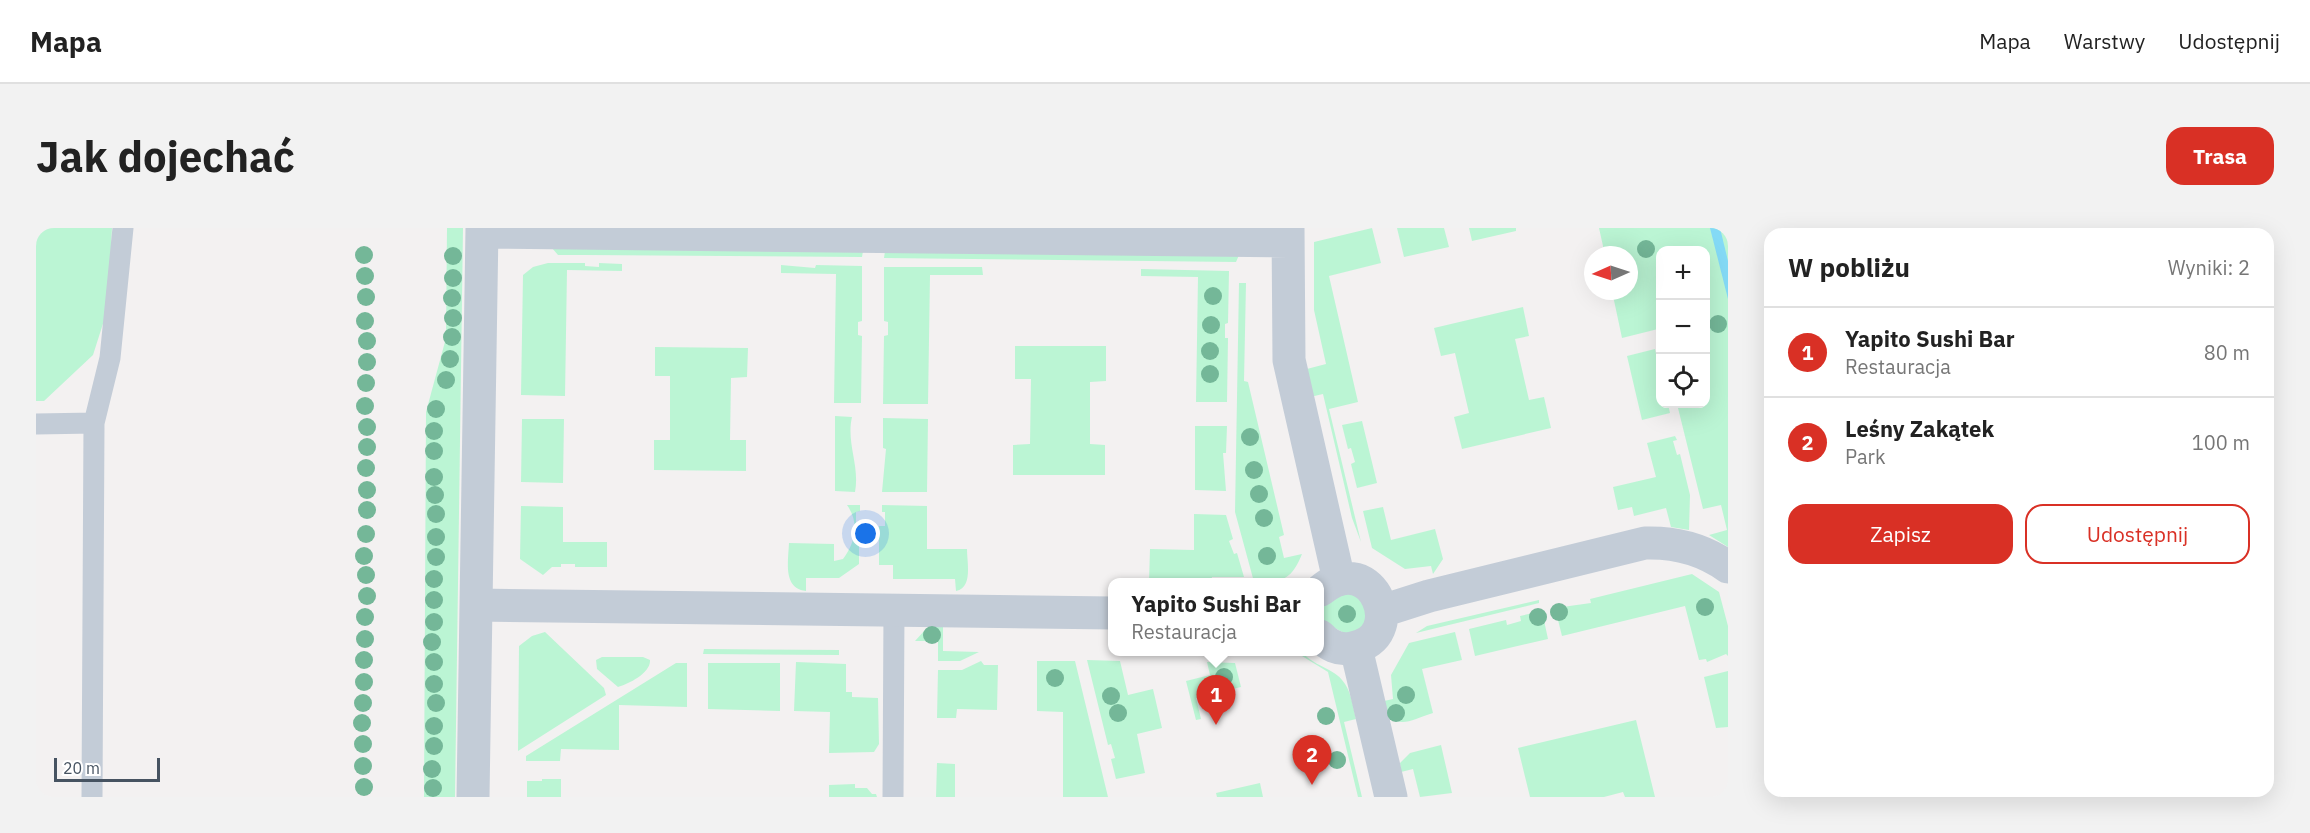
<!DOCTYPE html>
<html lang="pl">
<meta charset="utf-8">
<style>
body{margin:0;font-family:"IBM Plex Sans",sans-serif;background:#f2f2f2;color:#222}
.controls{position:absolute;right:18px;top:18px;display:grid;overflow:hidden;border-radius:12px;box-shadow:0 6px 24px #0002}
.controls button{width:54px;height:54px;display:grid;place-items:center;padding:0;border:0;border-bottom:2px solid #e0e0e0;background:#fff;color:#222;font:30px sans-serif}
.compass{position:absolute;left:1548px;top:18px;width:54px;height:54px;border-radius:50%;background:#fff;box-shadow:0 6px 24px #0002;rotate:267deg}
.scale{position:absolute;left:18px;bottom:15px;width:106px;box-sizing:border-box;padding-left:6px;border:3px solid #465361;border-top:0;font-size:16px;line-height:21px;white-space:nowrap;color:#465361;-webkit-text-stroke:4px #fff;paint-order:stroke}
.you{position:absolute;left:830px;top:306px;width:21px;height:21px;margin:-15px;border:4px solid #fff;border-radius:50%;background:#1a73e8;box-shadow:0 0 0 9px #1a73e833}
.badge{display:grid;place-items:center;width:39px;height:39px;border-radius:50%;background:#d93025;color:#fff;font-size:20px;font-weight:700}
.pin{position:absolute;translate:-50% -50px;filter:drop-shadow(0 2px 3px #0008)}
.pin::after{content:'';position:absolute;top:32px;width:21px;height:18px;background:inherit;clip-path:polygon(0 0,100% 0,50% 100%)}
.popup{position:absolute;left:1072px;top:350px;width:216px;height:78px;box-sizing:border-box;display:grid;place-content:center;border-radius:12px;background:#fff;filter:drop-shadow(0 2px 4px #0005);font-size:20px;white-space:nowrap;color:#767676}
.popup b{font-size:22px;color:#222}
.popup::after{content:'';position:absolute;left:50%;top:100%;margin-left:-12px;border:12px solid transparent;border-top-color:#fff}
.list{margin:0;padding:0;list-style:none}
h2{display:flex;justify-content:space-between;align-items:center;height:78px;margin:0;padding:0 24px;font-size:26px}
h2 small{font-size:20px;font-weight:400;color:#767676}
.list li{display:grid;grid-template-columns:39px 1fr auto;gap:18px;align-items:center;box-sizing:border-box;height:90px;padding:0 24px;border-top:2px solid #e0e0e0}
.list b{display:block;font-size:22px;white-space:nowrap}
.list p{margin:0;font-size:20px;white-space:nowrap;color:#767676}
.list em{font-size:20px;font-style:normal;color:#767676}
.actions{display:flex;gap:12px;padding:18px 24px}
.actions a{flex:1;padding:14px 0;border:2px solid #d93025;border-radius:18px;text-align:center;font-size:21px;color:#d93025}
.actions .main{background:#d93025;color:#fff}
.icon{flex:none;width:33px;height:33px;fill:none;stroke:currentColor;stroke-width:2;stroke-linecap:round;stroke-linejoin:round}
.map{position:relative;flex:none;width:1692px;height:569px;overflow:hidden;border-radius:18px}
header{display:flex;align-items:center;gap:36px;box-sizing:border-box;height:84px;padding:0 30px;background:#fff;border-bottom:2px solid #e0e0e0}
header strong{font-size:28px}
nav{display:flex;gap:33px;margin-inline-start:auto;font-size:21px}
.intro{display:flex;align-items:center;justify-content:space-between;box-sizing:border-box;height:144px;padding:0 36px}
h1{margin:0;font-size:42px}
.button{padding:15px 27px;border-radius:18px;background:#d93025;color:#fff;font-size:21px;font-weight:700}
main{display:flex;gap:36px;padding:0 36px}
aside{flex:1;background:#fff;border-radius:18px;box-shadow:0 6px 24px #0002}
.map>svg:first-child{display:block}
.green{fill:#bbf5d4}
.water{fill:#84daf6}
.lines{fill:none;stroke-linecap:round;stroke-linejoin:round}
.service{stroke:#c3ccd7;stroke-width:21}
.minor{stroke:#c3ccd7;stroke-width:33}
.tree{fill:#74b798}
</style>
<header>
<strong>Mapa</strong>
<nav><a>Mapa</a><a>Warstwy</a><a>Udostępnij</a></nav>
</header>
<div class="intro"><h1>Jak dojechać</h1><a class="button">Trasa</a></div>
<main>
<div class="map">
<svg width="1692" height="569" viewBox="0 0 1692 569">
<rect width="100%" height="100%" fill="#f3f1f1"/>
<path class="green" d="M0,0H76L72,80L57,127L8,173H0Z
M411,0H427L419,569H388L390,184L410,110Z
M1336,0L1345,35L1293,48L1322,174L1293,181L1325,314L1316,290L1287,166L1274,169L1267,142L1290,136L1278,82V14Z
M1361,0H1408L1413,19L1368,29Z
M1433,0H1480V3L1436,13Z
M1563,0H1692V319L1673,307L1691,302L1685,277L1667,281L1641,176H1670V22H1624V110L1622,101L1586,110L1576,63H1593V27H1569Z
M516,20L827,23L826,29L548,27H522Z
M849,23L1203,27L1200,34L848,30Z
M512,35H549V38L563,39V35L586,36V43L531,42L529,168L485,167L487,47L497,39Z
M745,37L779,40L780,37L826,38V93L822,94V107L826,108L825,175H798L800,46L745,45Z
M848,39H946L947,47H894L892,176H847L848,108L852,107V94L848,93Z
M1105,41L1193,43L1192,95L1189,96V110H1192L1191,174H1160L1162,49L1105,48Z
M1203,55H1210L1208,153L1212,154L1248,307L1243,309L1248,330L1266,326C1255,353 1245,355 1218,354L1199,284Z
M1487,79L1493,108L1479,111L1493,172L1508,169L1515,200L1426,221L1418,189L1433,185L1419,125L1405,128L1398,100Z
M979,118H1070V153L1054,154V216L1069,217V247H977V217L994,216L995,151H979Z
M619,119L712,120L711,149L695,150L694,212H710V243L618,242V212H634V148H619Z
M1619,121L1624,144L1621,146L1624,176H1632L1634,185L1606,192L1591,128Z
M799,188L816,189C810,215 824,237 819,264L799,263Z
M847,190L892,191L891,264H846L850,221L847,220Z
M486,191H528L527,255L485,254Z
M1326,193L1341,255L1321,260L1315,236L1319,234L1315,220L1312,221L1306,197Z
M1159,198H1191L1190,225H1187L1190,263L1159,262Z
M1639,208L1641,212L1637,213L1641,227L1644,226L1654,267L1653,302L1635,299L1630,280L1598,288L1596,279L1582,282L1577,259L1620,249L1611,215Z
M811,277H824V283L820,284V297L823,298V336L803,350H770V363C747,360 752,335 753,315L798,316V333L807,331C819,315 824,295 811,277Z
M846,277L891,278V321H931C931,335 937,359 920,363L919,351H857V337H843V298H849V284H846Z
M485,278L527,279V314H571V339H539V336H525V339H516L507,347L484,331Z
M1347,279L1355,312L1399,301L1407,331L1397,346L1395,338L1369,341L1336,320L1327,283Z
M1158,286L1190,287L1197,311L1193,313L1198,326L1201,325L1208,349H1176L1175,354H1113L1114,321L1158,322Z
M1656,346L1683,364L1692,398V428L1690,426L1671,434L1670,431L1663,432L1649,378L1526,408L1519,380L1555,375L1554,371Z
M1313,360L1337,383L1319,411L1286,393V377Z
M1503,372V375L1380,405L1391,398Z
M1506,383L1512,411L1439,428L1433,401L1470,392L1471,397L1485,393L1484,388Z
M907,397V423L943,424L924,433H902V413H879L889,402Z
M509,404L568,460L570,467L482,523L483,418L496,408Z
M1419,404L1426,432L1386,441L1397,485C1372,493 1357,505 1348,473L1357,471L1355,447L1373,415Z
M668,421L803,422V427L667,426Z
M1249,424H1266C1275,435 1286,437 1298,445C1314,455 1316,473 1320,491L1308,494L1326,569H1322L1292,444L1266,428H1250Z
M566,429H607L614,432C615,445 593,456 582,459L561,441L560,432Z
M1051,432L1084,433L1092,467L1117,461L1126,500L1101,506L1109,545L1080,551L1075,531L1079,530L1075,516L1072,517Z
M945,433L948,437H962L961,482L921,481L920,490H901L902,442H926Z
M1001,433H1039L1072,569H1027V484L1001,483Z
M760,434L810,436V464H816V469L842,470L843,516L838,524L793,525L794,484L758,483Z
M1171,434L1199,435L1205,459L1160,470L1165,491L1160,492L1150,453L1174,447Z
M640,435H651V479L583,477V522L525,521L524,533H490V528Z
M672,435H744V483L672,481Z
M1692,443V499L1680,500L1668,449Z
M1600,492L1619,569H1589L1587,564L1568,569H1494L1482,520Z
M1405,517L1416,565L1384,569L1377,541L1365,544L1364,535L1374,525Z
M901,535L919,536V569H900Z
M506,551H525V569H491V553H506Z
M1224,555L1227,569H1181L1180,565Z
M819,556V560H831L836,566H840L841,569H793V557Z"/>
<path class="water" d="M1674,0H1684L1692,33V71Z"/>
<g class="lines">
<path class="service" d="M58,195L74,130L87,0
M0,196L58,195L56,569
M857,569L858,381"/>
<path class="minor" d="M446,0L440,377L1076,385
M1252,0L1253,132L1303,352
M446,4L1252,13
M1346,383L1393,368L1609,315C1640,314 1667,321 1692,339
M1284,408C1292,417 1303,423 1316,420C1374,411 1337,318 1285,362
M1320,420L1355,569
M437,569L440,377"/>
</g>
<g class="tree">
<circle cx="1610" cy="21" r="9"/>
<circle cx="328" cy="27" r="9"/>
<circle cx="417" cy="28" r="9"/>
<circle cx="329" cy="48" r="9"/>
<circle cx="417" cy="50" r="9"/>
<circle cx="1177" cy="68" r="9"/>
<circle cx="330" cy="69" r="9"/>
<circle cx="416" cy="70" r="9"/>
<circle cx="417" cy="90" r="9"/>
<circle cx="329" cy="93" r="9"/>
<circle cx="1682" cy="96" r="9"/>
<circle cx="1175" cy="97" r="9"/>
<circle cx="416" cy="109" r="9"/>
<circle cx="331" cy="113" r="9"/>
<circle cx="1174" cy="123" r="9"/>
<circle cx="414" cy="131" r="9"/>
<circle cx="331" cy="134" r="9"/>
<circle cx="1174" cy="146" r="9"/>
<circle cx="410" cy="152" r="9"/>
<circle cx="330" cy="155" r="9"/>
<circle cx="329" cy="178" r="9"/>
<circle cx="400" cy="181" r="9"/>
<circle cx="331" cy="199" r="9"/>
<circle cx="398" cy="203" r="9"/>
<circle cx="1214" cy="209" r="9"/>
<circle cx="331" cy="219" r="9"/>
<circle cx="398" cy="223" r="9"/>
<circle cx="330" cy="240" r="9"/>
<circle cx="1218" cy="242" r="9"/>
<circle cx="398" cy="249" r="9"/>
<circle cx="331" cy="262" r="9"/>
<circle cx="1223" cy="266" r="9"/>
<circle cx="399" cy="267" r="9"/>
<circle cx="331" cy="282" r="9"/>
<circle cx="400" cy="286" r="9"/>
<circle cx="1228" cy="290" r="9"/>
<circle cx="330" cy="306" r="9"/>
<circle cx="400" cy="309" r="9"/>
<circle cx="328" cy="328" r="9"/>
<circle cx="1231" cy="328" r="9"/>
<circle cx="400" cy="329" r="9"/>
<circle cx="330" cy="347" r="9"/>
<circle cx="398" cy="351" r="9"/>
<circle cx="331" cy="368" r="9"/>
<circle cx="398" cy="372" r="9"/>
<circle cx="1669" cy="379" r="9"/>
<circle cx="1523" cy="384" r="9"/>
<circle cx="1311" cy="386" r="9"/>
<circle cx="329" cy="389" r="9"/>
<circle cx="1502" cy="389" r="9"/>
<circle cx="398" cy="394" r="9"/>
<circle cx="896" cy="407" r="9"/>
<circle cx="329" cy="411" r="9"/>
<circle cx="396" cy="414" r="9"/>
<circle cx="328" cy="432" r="9"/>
<circle cx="398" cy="434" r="9"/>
<circle cx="1188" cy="449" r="9"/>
<circle cx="1019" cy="450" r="9"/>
<circle cx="328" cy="454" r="9"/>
<circle cx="398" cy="456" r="9"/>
<circle cx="1370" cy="467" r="9"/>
<circle cx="1075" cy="468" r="9"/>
<circle cx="327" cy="475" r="9"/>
<circle cx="400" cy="475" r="9"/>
<circle cx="1082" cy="485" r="9"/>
<circle cx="1360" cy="485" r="9"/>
<circle cx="1290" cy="488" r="9"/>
<circle cx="326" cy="495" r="9"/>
<circle cx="398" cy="498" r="9"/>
<circle cx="327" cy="516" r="9"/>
<circle cx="398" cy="518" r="9"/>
<circle cx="1301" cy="532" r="9"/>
<circle cx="327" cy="538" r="9"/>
<circle cx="396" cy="541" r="9"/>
<circle cx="328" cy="559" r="9"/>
<circle cx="397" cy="560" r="9"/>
</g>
</svg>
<div class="controls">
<button>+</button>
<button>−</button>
<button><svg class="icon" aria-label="locate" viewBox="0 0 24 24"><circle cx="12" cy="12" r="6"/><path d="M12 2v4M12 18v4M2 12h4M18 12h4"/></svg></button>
</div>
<svg class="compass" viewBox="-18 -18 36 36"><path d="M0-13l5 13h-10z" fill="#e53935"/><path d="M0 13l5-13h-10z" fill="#767676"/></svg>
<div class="scale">20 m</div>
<div class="you"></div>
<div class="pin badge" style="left:1180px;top:497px">1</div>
<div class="popup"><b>Yapito Sushi Bar</b>Restauracja</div>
<div class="pin badge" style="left:1276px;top:557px">2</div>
</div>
<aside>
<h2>W pobliżu<small>Wyniki: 2</small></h2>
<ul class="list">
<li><span class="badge">1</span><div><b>Yapito Sushi Bar</b><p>Restauracja</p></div><em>80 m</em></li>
<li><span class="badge">2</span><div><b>Leśny Zakątek</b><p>Park</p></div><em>100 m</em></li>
</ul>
<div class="actions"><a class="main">Zapisz</a><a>Udostępnij</a></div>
</aside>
</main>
